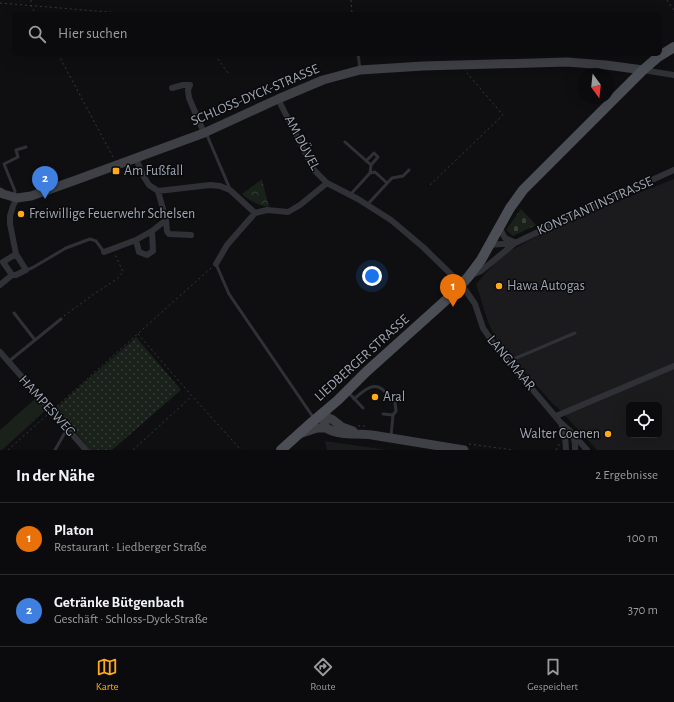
<!DOCTYPE html>
<html lang="de">
<meta charset="utf-8">
<style>
body{margin:0;font-family:"Alegreya Sans",sans-serif;background:#19191b;color:#f1f3f6}
.controls{position:absolute;right:12px;bottom:12px;display:grid;overflow:hidden;border-radius:6px;box-shadow:0 4px 16px #0002}
.controls button{width:36px;height:36px;display:grid;place-items:center;padding:0;border:0;border-bottom:1px solid #2b2b2e;background:#0b0b0d;color:#f1f3f6;font:20px sans-serif}
.compass{position:absolute;left:578px;top:68px;width:36px;height:36px;border-radius:50%;background:#0b0b0d;box-shadow:0 4px 16px #0002;rotate:165deg}
.you{position:absolute;left:372px;top:276px;width:14px;height:14px;margin:-10px;border:3px solid #fff;border-radius:50%;background:#1a73e8;box-shadow:0 0 0 6px #1a73e833}
.badge{display:grid;place-items:center;width:26px;height:26px;border-radius:50%;background:#ffaa19;color:#fff;font-size:13px;font-weight:700}
.pin{position:absolute;translate:-50% -33px;filter:drop-shadow(0 1px 2px #0008)}
.pin::after{content:'';position:absolute;top:21px;width:14px;height:12px;background:inherit;clip-path:polygon(0 0,100% 0,50% 100%)}
.list{margin:0;padding:0;list-style:none}
h2{display:flex;justify-content:space-between;align-items:center;height:52px;margin:0;padding:0 16px;font-size:17px}
h2 small{font-size:13px;font-weight:400;color:#9a9b9d}
.list li{display:grid;grid-template-columns:26px 1fr auto;gap:12px;align-items:center;box-sizing:border-box;height:72px;padding:0 16px;border-top:1px solid #2b2b2e}
.list b{display:block;font-size:15px;white-space:nowrap}
.list p{margin:0;font-size:13px;white-space:nowrap;color:#9a9b9d}
.list em{font-size:13px;font-style:normal;color:#9a9b9d}
.icon{flex:none;width:22px;height:22px;fill:none;stroke:currentColor;stroke-width:2;stroke-linecap:round;stroke-linejoin:round}
.map{position:relative;flex:none;width:674px;height:450px;overflow:hidden}
.search{position:absolute;background:#0b0b0d;box-shadow:0 4px 16px #0002;left:12px;right:12px;top:12px;height:44px;display:flex;align-items:center;gap:10px;box-sizing:border-box;padding:0 14px;border-radius:6px;color:#9a9b9d;font-size:15px}
.sheet{height:196px;background:#0b0b0d}
nav{display:flex;justify-content:space-around;align-items:center;box-sizing:border-box;height:56px;border-top:1px solid #2b2b2e;background:#0b0b0d;font-size:11px;color:#9a9b9d}
nav a{display:grid;justify-items:center;gap:2px}
nav .on{color:#ffaa19}
.map>svg:first-child{display:block}
.built{fill:#1b1b1e;fill-rule:evenodd}
.grass{fill:#19211a}
.cemetery{fill:url(#cemetery-stones)}
.park{fill:url(#park-crowns)}
.garden{fill:url(#garden-dots)}
.lines{fill:none;stroke-linecap:round;stroke-linejoin:round}
.path{stroke:#36383d;stroke-width:1;stroke-dasharray:2 3;stroke-linecap:butt}
.lane{stroke:#303136;stroke-width:3}
.street{stroke:#303136;stroke-width:6}
.secondary{stroke:#3e4046;stroke-width:9}
.primary{stroke:#4c4e55;stroke-width:10}
.poi-dot{fill:#ffaa19;stroke:#0a0a0c;stroke-width:1.5}
.labels{text-anchor:middle;dominant-baseline:central;stroke-width:3;stroke-linejoin:round;paint-order:stroke}
.street-label{font-size:14px;fill:#9fa6b3;stroke:#0a0a0c}
.poi-label{font-size:14px;fill:#9fa6b3;stroke:#0a0a0c;text-anchor:start}
</style>
<div class="map">
<svg width="674" height="450" viewBox="0 0 674 450">
<defs>
<pattern id="cemetery-stones" width="16" height="16" patternUnits="userSpaceOnUse"><rect width="16" height="16" fill="#19211a"/><path d="M2 7V4a2 2 0 0 1 4 0v3zM10 15v-3a2 2 0 0 1 4 0v3z" fill="#373e39"/></pattern>
<pattern id="park-crowns" width="20" height="18" patternUnits="userSpaceOnUse"><rect width="20" height="18" fill="#19211a"/><path d="M2 6a3 3 0 1 1 6 0M12 15a3 3 0 1 1 6 0" fill="none" stroke="#373e39"/></pattern>
<pattern id="garden-dots" width="8" height="8" patternUnits="userSpaceOnUse"><rect width="8" height="8" fill="#19211a"/><path d="M2 2h.1M6 6h.1" fill="none" stroke="#373e39" stroke-width="1.8" stroke-linecap="round"/></pattern>
</defs>
<rect width="100%" height="100%" fill="#0f0f11"/>
<path class="built" d="M674,179V450H597L558,408L553,404L497,341L488,322L476,284L501,256L555,226ZM629,405H659V435H629Z
M325,441L388,450H327Z"/>
<path class="grass" d="M36,398L46,410L2,450H0V430Z"/>
<path class="cemetery" d="M521,209L536,225L513,236L506,230Z"/>
<path class="park" d="M262,179V180L269,207C259,206 250,201 242,194Z"/>
<path class="garden" d="M136,337L181,390L112,450H90L56,408Z"/>
<g class="lines">
<path class="path" d="M31,0V6L36,14
M351,0L352,14
M667,0L674,10
M0,3L132,14
M58,54L113,157
M217,54L218,59L228,73
M430,185L503,115L467,73
M64,316L94,294L117,279L123,272L115,254
M138,334L192,396L241,450
M57,406L211,268
M358,426H365
M469,444L514,450
M8,450L47,415
M133,450L191,397
M556,450L560,443"/>
<path class="lane" d="M358,54L360,69
M206,133L230,189
M345,142L371,165L370,173L350,195
M366,161L374,153L378,157L371,165
M370,173L375,172L387,183
M14,196L15,191L4,164L18,157L16,150L26,147
M367,205L392,178L403,176L409,170
M216,264L229,294L313,417
M26,270L32,268L66,248L90,239L96,241L104,252
M14,313L35,340
M509,361L575,333
M8,362L61,319
M348,392L363,408
M354,399C362,392 374,380 384,391
M383,414L393,415L391,436
M393,415L396,411L395,403
M55,450L67,429"/>
<path class="street" d="M643,70L674,75
M172,88L183,85H190L188,90L189,98L204,133
M278,99L314,170L327,183L358,199L391,220L423,247L462,285L475,304L483,328L494,344L560,422L572,433L587,450
M136,159L144,177L149,185L158,191L210,185L220,186L230,190L255,213L267,210L288,212L300,205L327,183
M158,191L166,220L167,231L169,234L191,235
M499,227L505,238L514,242
M136,240L139,252L147,255L153,251L152,231
M489,245L514,243
M104,252L136,240L152,231L166,220
M16,254L3,262L12,275H16L26,270L16,254L10,224V216L13,206L17,198
M216,264L227,245L255,213
M472,275L481,271L515,243L563,220L674,170
M0,285L12,275
M0,352L86,450
M556,416L674,366
M561,423L565,435L566,450
M573,434L575,444V450"/>
<path class="secondary" d="M0,192L3,194L17,198L31,196L76,180L204,133L278,99L323,80L360,70L423,66L567,62L606,65L643,70
M321,414L326,428C340,436 356,433 372,435C403,440 434,445 464,450
M321,414L333,420L342,427L353,431
M299,434L317,428H326"/>
<path class="primary" d="M281,450L312,422L338,400L366,372L455,292L469,276L481,260L510,208L523,190L643,70L658,57L674,47"/>
</g>
<g class="poi-dot">
<rect x="112" y="167" width="8" height="8" rx="2"/>
<circle cx="21" cy="214" r="4"/>
<circle cx="499" cy="286" r="4"/>
<circle cx="375" cy="397" r="4"/>
<circle cx="608" cy="434" r="4"/>
</g>
<g class="labels">
<g class="street-label">
<text transform="translate(255 95) rotate(-23)">SCHLOSS-DYCK-STRASSE</text>
<text transform="translate(302 143) rotate(62)">AM DÜVEL</text>
<text transform="translate(595 206) rotate(-24)">KONSTANTINSTRASSE</text>
<text transform="translate(362 358) rotate(-42)">LIEDBERGER STRASSE</text>
<text transform="translate(511 363) rotate(50)">LANGMAAR</text>
<text transform="translate(47 406) rotate(48)">HAMPESWEG</text>
</g>
<g class="poi-label">
<text x="124" y="171">Am Fußfall</text>
<text x="29" y="214">Freiwillige Feuerwehr Schelsen</text>
<text x="507" y="286">Hawa Autogas</text>
<text x="383" y="397">Aral</text>
<text x="600" y="434" text-anchor="end">Walter Coenen</text>
</g>
</g>
</svg>
<div class="controls">
<button><svg class="icon" aria-label="locate" viewBox="0 0 24 24"><circle cx="12" cy="12" r="6"/><path d="M12 2v4M12 18v4M2 12h4M18 12h4"/></svg></button>
</div>
<svg class="compass" viewBox="-18 -18 36 36"><path d="M0-13l5 13h-10z" fill="#e53935"/><path d="M0 13l5-13h-10z" fill="#9a9b9d"/></svg>
<div class="you"></div>
<div class="pin badge" style="left:453px;top:307px;background:#e8710a">1</div>
<div class="pin badge" style="left:45px;top:199px;background:#3f7fe0">2</div>
<div class="search"><svg class="icon" aria-label="search" viewBox="0 0 24 24"><circle cx="10" cy="10" r="6"/><path d="M15 15l6 6"/></svg>Hier suchen</div>
</div>
<section class="sheet">
<h2>In der Nähe<small>2 Ergebnisse</small></h2>
<ul class="list">
<li><span class="badge" style="background:#e8710a">1</span><div><b>Platon</b><p>Restaurant · Liedberger Straße</p></div><em>100 m</em></li>
<li><span class="badge" style="background:#3f7fe0">2</span><div><b>Getränke Bütgenbach</b><p>Geschäft · Schloss-Dyck-Straße</p></div><em>370 m</em></li>
</ul>
</section>
<nav>
<a class="on"><svg class="icon" aria-label="map" viewBox="0 0 24 24"><path d="M3 6l6-2 6 2 6-2v14l-6 2-6-2-6 2zM9 4v14M15 6v14"/></svg>Karte</a>
<a><svg class="icon" aria-label="directions" viewBox="0 0 24 24"><path d="M12 3l9 9-9 9-9-9zM9 14v-3h6M13 9l2 2-2 2"/></svg>Route</a>
<a><svg class="icon" aria-label="saved" viewBox="0 0 24 24"><path d="M7 4h10v16l-5-4-5 4z"/></svg>Gespeichert</a>
</nav>
